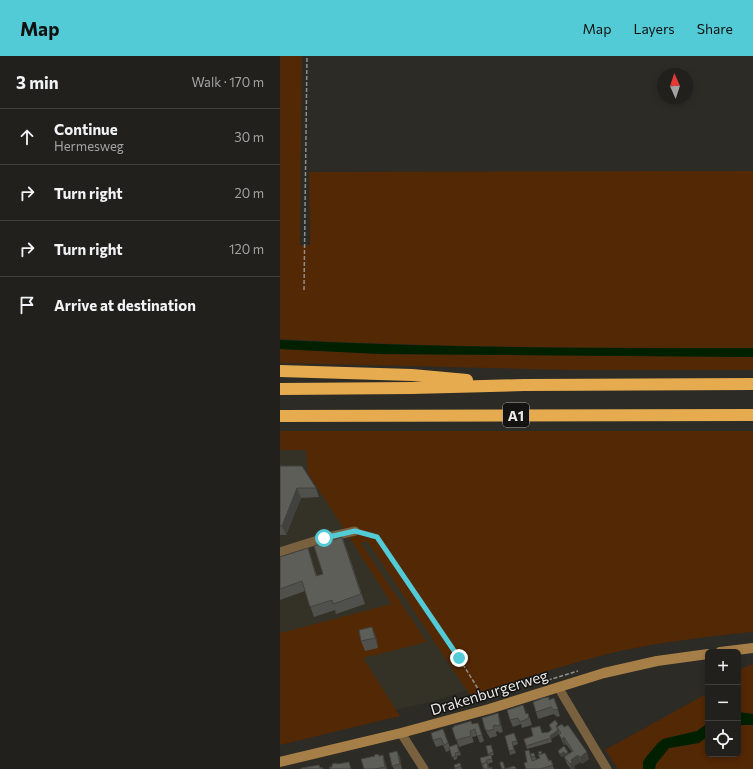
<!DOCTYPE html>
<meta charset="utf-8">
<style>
body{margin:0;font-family:Commissioner,sans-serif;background:#292825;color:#f1f3f6}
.controls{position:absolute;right:12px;bottom:12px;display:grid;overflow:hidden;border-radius:6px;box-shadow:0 2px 6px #0003}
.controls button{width:36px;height:36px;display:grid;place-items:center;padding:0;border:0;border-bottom:1px solid #3e3e3b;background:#21201c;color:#f1f3f6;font:20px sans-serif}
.compass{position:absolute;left:377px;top:12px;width:36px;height:36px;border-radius:50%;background:#21201c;box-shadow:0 2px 6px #0003;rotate:357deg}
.stop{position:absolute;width:12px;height:12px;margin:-9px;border:3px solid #52cbd7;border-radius:50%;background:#fff}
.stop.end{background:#52cbd7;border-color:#fff;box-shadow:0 1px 4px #0008}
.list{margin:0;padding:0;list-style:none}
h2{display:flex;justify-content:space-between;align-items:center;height:52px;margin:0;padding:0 16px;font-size:17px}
h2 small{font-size:13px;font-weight:400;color:#a2a3a3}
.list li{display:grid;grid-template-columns:26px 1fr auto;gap:12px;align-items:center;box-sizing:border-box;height:56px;padding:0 16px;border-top:1px solid #3e3e3b}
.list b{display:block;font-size:15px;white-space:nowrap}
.list p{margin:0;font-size:13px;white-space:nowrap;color:#a2a3a3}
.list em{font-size:13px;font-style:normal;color:#a2a3a3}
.icon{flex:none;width:22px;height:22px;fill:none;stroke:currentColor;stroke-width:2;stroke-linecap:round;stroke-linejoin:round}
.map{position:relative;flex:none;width:473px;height:713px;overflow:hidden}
header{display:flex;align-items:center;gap:24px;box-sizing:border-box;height:56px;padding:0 20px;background:#52cbd7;color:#111}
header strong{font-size:19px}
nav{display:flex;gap:22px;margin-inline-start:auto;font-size:14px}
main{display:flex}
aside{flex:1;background:#21201c}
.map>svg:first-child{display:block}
.built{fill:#343226}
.green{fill:#532805}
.water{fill:#012000}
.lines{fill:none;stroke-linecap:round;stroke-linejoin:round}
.path{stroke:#908f8a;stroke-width:1.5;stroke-dasharray:4 2;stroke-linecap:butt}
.minor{stroke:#796140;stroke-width:9}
.secondary{stroke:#a67f48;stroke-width:10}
.motorway{stroke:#e7ab4f;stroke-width:12}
.wall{fill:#50514c}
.shaded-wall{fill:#41423e}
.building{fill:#5d5e58;stroke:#41423e}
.route{stroke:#52cbd7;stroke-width:5}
.labels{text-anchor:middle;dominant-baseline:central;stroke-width:3;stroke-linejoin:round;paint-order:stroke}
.shield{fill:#141311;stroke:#aaaaa7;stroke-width:1}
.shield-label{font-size:14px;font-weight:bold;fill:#ebeae7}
.street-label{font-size:15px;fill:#ebeae7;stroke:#141311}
</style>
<header>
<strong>Map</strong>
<nav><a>Map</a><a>Layers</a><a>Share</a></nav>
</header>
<main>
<aside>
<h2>3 min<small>Walk · 170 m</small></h2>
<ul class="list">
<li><svg class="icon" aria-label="ahead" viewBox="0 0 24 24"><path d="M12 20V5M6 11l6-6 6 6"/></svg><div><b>Continue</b><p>Hermesweg</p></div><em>30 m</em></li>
<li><svg class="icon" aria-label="right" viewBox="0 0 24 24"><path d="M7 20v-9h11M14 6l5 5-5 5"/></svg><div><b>Turn right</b></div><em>20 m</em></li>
<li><svg class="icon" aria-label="right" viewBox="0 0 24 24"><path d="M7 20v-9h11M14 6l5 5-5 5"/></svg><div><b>Turn right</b></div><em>120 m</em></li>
<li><svg class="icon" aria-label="arrive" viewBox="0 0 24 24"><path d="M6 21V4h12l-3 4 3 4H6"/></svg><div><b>Arrive at destination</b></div></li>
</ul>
</aside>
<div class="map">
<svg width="473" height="713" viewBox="0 0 473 713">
<rect width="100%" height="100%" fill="#2c2b25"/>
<path class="built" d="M43,389L200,630L150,646L0,680V390Z"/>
<path class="green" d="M0,0H22L20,189H30L29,116L473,115V292C315,292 157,292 0,283Z
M0,293L101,298L473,301V314H289L0,307Z
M0,375H473V576C428,580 384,586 340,595C289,607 240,624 190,639L87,485L81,487L147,586L83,602L120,660L0,689V577L112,548L28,417L26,394H0Z
M473,608V658L458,656V614Z
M428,637V667L417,675L383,683L378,687L363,706V713H338L325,694Z
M458,669H473V713H375L376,708L389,692C402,689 417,690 428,680V698H458Z"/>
<path class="water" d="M0,284C157,292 315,292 473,292V301L101,298L0,293Z
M458,656L473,658V669H458Z
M428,667V680L419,687L389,692L376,708L375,713H363V706L366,701L378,687L383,683L417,675Z"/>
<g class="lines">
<path class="path" d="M24,234L27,0
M83,477L97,481L179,602L205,644
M262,626L298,615"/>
<path class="minor" d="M0,496L44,482L75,475
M278,631L327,713
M121,677L144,713"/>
<path class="secondary" d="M440,596L473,592
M0,706L121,677L209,653L324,617L377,605L428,598"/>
<path class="motorway" d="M0,315L132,319L187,324
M0,333L132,332L244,329L473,328
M0,360L473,359"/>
</g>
<path class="wall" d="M0,410L36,432L39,441L21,442L6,479H0Z
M66,491L85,548L56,558L55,554L34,561L25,535L0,544V501L31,502L37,520L43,518Z
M92,571L96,581L98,592L85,595L81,585Z
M274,642L280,660L277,661L274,658L258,663L256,656L270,644Z
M218,657L220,664L223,676L219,677L218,675L216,676L217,680L210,682L208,679L205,673Z
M248,657L252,669L242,672L241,668L233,671L230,664Z
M198,667L204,685L200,687L197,680L192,681L194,686L179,691L172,672Z
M269,669L279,670L309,703L302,708L301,706L294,710L295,713H291L287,708L284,701L286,700L285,699L282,701L279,698L278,695L288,696L289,698L292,696L286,688L284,689L282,685L279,678L271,683L272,686L247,693L244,683L269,676L271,674Z
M163,673L170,691L177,688L181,699L177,700V703L174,704L170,694L166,696L163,689L156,691L153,684Z
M234,677L238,688L233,690L236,697L230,699L229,695Z
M211,689L214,699L211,700L213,706L208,708L209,712L213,713H204L203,712L200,702L209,700L208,698Z
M117,695L120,702L122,713H114L112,710Z
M254,697L256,703L260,702L262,698L269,705L271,704L274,713H246L247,706L250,698Z
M95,700H99L105,706L107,713H84Z
M180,707L182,713H175L174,709Z"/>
<path class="shaded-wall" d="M17,432L21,442L6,479L2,470Z
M28,492L31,502L40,530L36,520Z
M92,571L96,581L98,592L95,582Z
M218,657L220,664L223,676L220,669Z
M278,674L279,678L271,683L270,680Z
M284,681L286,688L284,689L282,683Z
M117,695L120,702L122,713L120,708Z
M284,696L285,699L282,701L280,698Z
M288,696L289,699L286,701L285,698Z
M307,696L309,703L302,708L300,701Z
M103,699L107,713H106L105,711Z
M298,699L301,706L294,710L295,713H291L290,708L291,704Z"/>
<path class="building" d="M0,410H22L36,432H17L2,470H0Z
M62,481L81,538L53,548L52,544L30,551L22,525L0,533V501L28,492L36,520L43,518L34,490Z
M92,571L95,582L81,585L79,574Z
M269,641V644L274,642L278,653L274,654L271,651L256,656L253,646L263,642Z
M243,649L246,658L248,657L249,662L240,666L238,662L230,664L227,654Z
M218,657L220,669L217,670L216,669L213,670L214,673L208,675L205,673L202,662Z
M275,664L278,668L276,670L278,674L270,680L271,682L246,690L244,683L253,680L251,672L260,670L262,677L269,676L272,673L269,669Z
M191,665L192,668L198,667L202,679L197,680L195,673L190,675L191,680L176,684L172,672L174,671V670Z
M282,668L284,671L288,669L307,696L300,701L298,699L291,704L292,707L290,708L284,701L293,695L284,681L282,683L279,679L281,677L277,671Z
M163,673L168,687L164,689L161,682L153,684L151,677Z
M234,677L237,685L232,686L234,694L229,695L225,680Z
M177,688L179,696L175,697L176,700L172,701L169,691Z
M211,689L213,696L208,698L206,690Z
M284,690L288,696L285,698L284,696L280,698L278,695Z
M249,694L252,705L260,702L258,699L265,697L269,705L271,704L273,709L260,713H246L244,707L247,706L245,695Z
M117,695L120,708L112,710L109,697Z
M261,695L262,698H259L258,696Z
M254,697L255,700L252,701L250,698Z
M98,698L99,700L103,699L105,711L94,713H84L81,703L95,700L94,699Z
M211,699L212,703L206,704L207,707V706L202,709L200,702Z
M69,706L71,713H50L49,711H52V708L56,707L57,708Z
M207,706L208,712L212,711V713H204L202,708Z
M220,706H223L225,713L234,710L236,712V713H222L220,708Z
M180,707L181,710L175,712L174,709Z
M39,709L40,712L42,711L43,713H21V712Z"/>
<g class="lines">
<path class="route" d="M44,482L75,475L97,481L179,602"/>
</g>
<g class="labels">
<rect class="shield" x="223" y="347" width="26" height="24" rx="3"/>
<g class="shield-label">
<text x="236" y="359">A1</text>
</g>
<g class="street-label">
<text transform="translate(209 636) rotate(-17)">Drakenburgerweg</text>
</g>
</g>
</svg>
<div class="controls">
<button>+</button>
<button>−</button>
<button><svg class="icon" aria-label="locate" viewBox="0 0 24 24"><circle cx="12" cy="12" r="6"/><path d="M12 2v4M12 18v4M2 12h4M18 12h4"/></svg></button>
</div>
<svg class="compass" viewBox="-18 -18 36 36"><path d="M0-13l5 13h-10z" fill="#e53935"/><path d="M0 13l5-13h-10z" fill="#a2a3a3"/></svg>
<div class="stop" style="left:44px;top:482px"></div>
<div class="stop end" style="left:179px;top:602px"></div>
</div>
</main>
